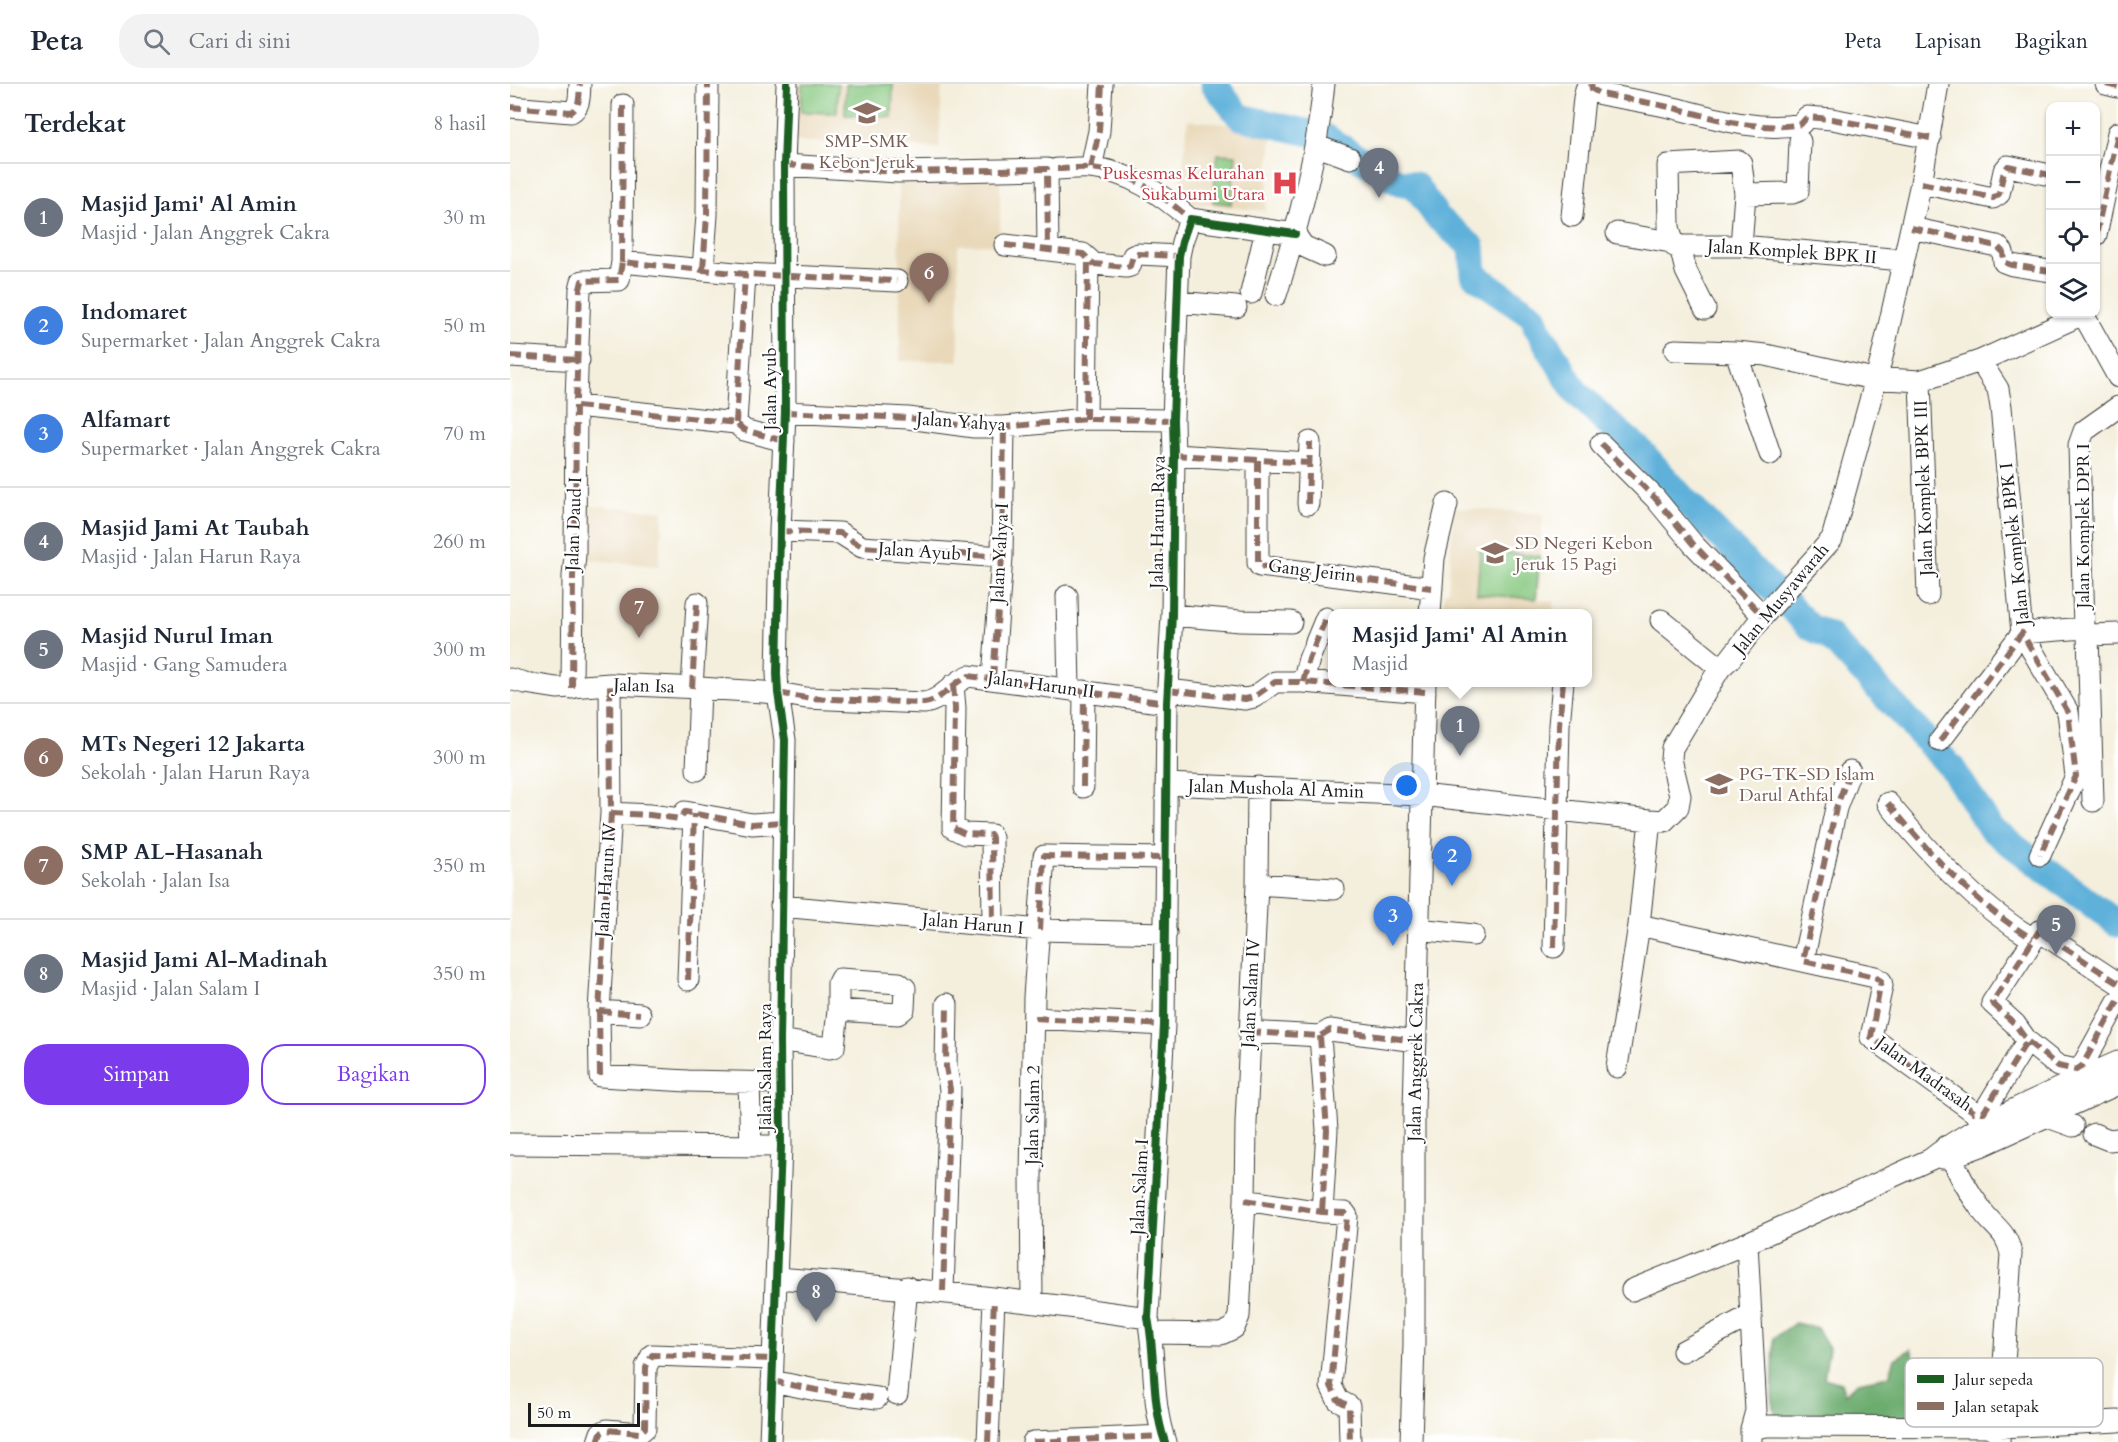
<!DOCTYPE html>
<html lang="id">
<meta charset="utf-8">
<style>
body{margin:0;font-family:Cardo,serif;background:#f2f2f3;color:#1f2937}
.controls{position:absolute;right:18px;top:18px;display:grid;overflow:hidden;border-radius:12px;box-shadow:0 2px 4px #0004}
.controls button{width:54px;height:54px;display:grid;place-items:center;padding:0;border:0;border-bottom:2px solid #e0e1e3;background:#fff;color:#1f2937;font:30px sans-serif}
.scale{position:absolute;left:18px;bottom:15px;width:112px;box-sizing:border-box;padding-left:6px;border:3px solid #1c1c1c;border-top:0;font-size:16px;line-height:21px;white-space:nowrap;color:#1c1c1c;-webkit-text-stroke:4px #fff;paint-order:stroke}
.you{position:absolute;left:897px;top:702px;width:21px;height:21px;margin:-15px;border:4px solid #fff;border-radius:50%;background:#1a73e8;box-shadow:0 0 0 9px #1a73e833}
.badge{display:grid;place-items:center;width:39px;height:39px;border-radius:50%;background:#7c3aed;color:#fff;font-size:20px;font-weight:700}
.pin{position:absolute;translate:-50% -50px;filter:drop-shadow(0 2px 3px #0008)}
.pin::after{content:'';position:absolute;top:32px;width:21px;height:18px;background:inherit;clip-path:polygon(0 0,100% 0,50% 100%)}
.popup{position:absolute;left:818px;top:525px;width:264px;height:78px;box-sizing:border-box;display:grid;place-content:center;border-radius:12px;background:#fff;filter:drop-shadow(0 2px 4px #0005);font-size:20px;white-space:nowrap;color:#747a83}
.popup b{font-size:22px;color:#1f2937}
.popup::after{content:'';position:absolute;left:50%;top:100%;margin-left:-12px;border:12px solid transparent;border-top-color:#fff}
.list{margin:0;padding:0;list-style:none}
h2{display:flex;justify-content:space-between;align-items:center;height:78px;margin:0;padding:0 24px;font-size:26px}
h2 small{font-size:20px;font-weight:400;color:#747a83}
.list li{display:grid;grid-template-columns:39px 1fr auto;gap:18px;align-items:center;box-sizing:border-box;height:108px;padding:0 24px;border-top:2px solid #e0e1e3}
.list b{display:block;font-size:22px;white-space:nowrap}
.list p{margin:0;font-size:20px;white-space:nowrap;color:#747a83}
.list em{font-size:20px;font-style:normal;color:#747a83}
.actions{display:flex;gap:12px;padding:18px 24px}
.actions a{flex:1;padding:14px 0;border:2px solid #7c3aed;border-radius:24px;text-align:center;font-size:21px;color:#7c3aed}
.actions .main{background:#7c3aed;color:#fff}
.icon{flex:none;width:33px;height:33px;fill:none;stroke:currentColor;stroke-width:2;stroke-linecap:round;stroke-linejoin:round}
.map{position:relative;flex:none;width:1608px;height:1358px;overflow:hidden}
header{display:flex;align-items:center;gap:36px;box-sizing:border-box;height:84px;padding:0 30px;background:#fff;border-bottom:2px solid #e0e1e3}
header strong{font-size:28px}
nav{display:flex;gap:33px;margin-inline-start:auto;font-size:21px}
.search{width:420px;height:54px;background:#f2f2f3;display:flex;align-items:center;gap:15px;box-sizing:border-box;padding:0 21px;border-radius:24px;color:#747a83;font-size:22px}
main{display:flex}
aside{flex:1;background:#fff}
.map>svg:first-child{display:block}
.built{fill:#e9d9ba}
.green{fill:#86c77f;stroke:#51724e;stroke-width:1.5}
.forest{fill:#6cac6e;stroke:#446445;stroke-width:1.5}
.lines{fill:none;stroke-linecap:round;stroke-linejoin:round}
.river{stroke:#5eb1da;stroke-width:27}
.minor-casing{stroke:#3c3c39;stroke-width:23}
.minor{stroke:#fff;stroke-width:21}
.quiet{stroke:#8d6e63;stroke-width:6;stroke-dasharray:12 6;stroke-linecap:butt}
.cycleway-casing{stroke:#fff;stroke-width:11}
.cycleway{stroke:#1b5e20;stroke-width:8}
.labels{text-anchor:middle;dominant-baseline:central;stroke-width:4.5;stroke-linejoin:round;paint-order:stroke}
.education-label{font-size:18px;fill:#785e54;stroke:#fff;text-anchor:start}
.health-label{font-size:18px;fill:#be3a42;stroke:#fff;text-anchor:end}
.street-label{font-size:18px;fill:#1c1c1c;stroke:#fff}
.key{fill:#fff;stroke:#bbb;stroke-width:1.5}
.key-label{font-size:16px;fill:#1c1c1c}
</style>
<header>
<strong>Peta</strong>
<div class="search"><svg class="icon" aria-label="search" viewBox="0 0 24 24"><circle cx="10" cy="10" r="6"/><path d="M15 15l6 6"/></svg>Cari di sini</div>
<nav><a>Peta</a><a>Lapisan</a><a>Bagikan</a></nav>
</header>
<main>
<aside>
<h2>Terdekat<small>8 hasil</small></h2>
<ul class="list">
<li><span class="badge" style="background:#6b7280">1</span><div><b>Masjid Jami' Al Amin</b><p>Masjid · Jalan Anggrek Cakra</p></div><em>30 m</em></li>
<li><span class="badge" style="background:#3f7fe0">2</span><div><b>Indomaret</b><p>Supermarket · Jalan Anggrek Cakra</p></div><em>50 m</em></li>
<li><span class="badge" style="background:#3f7fe0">3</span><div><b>Alfamart</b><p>Supermarket · Jalan Anggrek Cakra</p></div><em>70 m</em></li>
<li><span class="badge" style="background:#6b7280">4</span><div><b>Masjid Jami At Taubah</b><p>Masjid · Jalan Harun Raya</p></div><em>260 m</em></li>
<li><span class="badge" style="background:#6b7280">5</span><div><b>Masjid Nurul Iman</b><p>Masjid · Gang Samudera</p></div><em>300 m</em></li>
<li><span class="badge" style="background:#8d6e63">6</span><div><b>MTs Negeri 12 Jakarta</b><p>Sekolah · Jalan Harun Raya</p></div><em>300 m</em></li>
<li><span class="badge" style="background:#8d6e63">7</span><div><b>SMP AL-Hasanah</b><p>Sekolah · Jalan Isa</p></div><em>350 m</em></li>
<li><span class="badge" style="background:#6b7280">8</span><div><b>Masjid Jami Al-Madinah</b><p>Masjid · Jalan Salam I</p></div><em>350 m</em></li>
</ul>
<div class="actions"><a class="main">Simpan</a><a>Bagikan</a></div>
</aside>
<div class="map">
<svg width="1608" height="1358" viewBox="0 0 1608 1358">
<rect width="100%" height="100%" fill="#fff"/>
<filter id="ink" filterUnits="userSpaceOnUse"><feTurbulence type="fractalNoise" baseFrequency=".0167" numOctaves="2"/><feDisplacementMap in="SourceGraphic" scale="12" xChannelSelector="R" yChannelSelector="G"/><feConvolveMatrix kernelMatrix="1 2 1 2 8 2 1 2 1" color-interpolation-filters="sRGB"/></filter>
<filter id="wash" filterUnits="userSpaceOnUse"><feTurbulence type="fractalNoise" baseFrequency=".008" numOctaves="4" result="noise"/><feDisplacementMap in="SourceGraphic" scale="24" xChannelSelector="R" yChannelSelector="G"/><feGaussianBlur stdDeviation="1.35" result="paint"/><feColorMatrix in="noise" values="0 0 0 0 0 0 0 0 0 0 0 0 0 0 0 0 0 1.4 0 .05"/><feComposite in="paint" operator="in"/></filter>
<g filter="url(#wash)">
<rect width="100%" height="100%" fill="#f4efdd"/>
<path class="built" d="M284,0H432L429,64L281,57Z
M678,36L763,45L755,127L669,118Z
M490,90V160L448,161L449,277H390L389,91Z
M76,421L153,427L149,482L72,475Z
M944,423L1033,430L1027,515L1044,517L1043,529L933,530L934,508H938Z"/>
<path class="green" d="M292,0H328L327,29L291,28Z
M336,0H383L382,33L335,31Z
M708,70L726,71L721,120L703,118Z
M970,467L1030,472L1026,515L967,510Z"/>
<path class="forest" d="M1285,1239L1307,1244L1319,1264L1314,1294L1331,1299L1335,1310L1348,1298L1379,1292L1385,1275L1401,1265L1408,1284L1399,1297L1407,1315L1396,1334L1267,1337L1262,1313L1264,1254Z"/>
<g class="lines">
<path class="river" d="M704,0L730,33L813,52L888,98L905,101L927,133L962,163L964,191L1023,232L1026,237V242L1065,307L1098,339L1128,364L1180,422L1300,543L1319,552L1442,684L1481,745L1608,840"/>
</g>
</g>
<g filter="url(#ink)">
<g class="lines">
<defs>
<path id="minor" d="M1081,0L1082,5L1091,10C1117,15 1143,19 1168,25C1207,35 1250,48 1291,40L1297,33L1322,35L1420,54
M1596,0L1608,3
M0,23L61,28C71,22 69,10 70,0
M807,62L840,74
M274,81L388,88L537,85L538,166
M581,84L589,47L592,0
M547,85C557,85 569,83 580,84C619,87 651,110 680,135
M1411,99L1483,114L1489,110L1494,87L1498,82L1540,91
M1235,110L1282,109L1288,107L1290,57
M1062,132L1074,14L1076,5L1081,1
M1401,144L1487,162L1493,168L1494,178L1502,181L1540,187
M1107,149L1161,158
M785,150L793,162L815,172
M1586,151L1608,49
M495,161L573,170L584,180L616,183L620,182L623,172L628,170L669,172
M1231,162L1235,110L1231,79L1229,77L1158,81L1159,143L1164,162H1231L1393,176
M1170,163L1176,187L1195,225
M112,178L113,21
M193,185L197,131L198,0
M741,209L756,146
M766,211C788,142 807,72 814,0
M667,218L726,223
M1573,230L1608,293
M1165,266L1226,268L1256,271L1359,294L1410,297L1470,277L1573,230
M1226,268L1260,370
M0,272L69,276
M1470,277L1488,305L1491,323L1512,549L1574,544L1578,551L1608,550
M1410,297L1418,511
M67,322L226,339L234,346L274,357
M275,328L398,334L464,343H494L576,335L663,336
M576,335L578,175
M226,339L235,190
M1091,360L1145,414L1183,460L1253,532
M664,371L800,379
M748,376V479L750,482L922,504
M798,420L800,358
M270,447L330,449L352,463L492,473
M557,512L559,605
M920,530L924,474L937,420
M662,531L730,537L781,538
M1151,536L1210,584
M1574,544L1569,361L1574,347L1608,323
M1578,551L1583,717
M483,594L492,473L494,343
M0,595L15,599L47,604L100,600L190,604L268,609L296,614L414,619C432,617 442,598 459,592L657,619
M793,598L799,575L816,534
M100,600L101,729L89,927L90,992L178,997L270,999
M443,601L445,624L443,744L455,750L481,751L482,754L483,841
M62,604L63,492L65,471L66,316L70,205L72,197L109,196L112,178L235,190L387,197
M182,604L187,519
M658,606L735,615L744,613L765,598H793L915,608
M1430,657L1512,549L1558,628L1566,692L1530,771
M187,686L190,604
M656,700L911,711L1140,736L1154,737L1168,723L1170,712L1161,675L1162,664L1210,584L1220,575L1253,532L1322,455L1372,273L1411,99L1428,0
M573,703L574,607
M1378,719C1420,770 1466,821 1523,855
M101,729L140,731L170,735L175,728L242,740L273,738
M747,800L824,805
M271,822L530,846L656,849
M1129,841L1365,893L1371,897L1372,902L1361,953L1464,1028H1474L1517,957
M908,845L963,851
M1044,863L1049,641L1053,598
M1293,877L1326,724L1340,687
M178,896L184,730
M1608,899L1529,847L1482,919L1505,940L1517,957L1548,982L1566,986L1572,982L1608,917
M89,927L130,930
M525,934L654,941
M739,948L810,952L820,946L906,957
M810,952L817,1046L812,1128
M270,956L319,964L324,963L328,926L388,930L394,925L395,904L389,899L330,895L328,899V926
M1107,983L1129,841L1140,736
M239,999L241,1062
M1537,1025L1538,1033L1563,1042
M1584,1050L1599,1056L1608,1055
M0,1060L271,1062
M1437,1062C1445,1084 1459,1109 1473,1128C1485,1144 1497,1148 1501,1170L1489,1357
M1432,1074L1441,1073L1471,1062L1608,1000
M735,1116L812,1128L835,1129L837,1132L821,1302L828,1316L839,1322L840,1358
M1237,1159L1246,1327L1241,1345V1357
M267,1194C391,1203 515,1216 638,1234
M1122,1206L1237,1159L1421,1075C1443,1057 1468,1044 1493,1031C1531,1012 1569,995 1608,978
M433,1207L440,1005L436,983L437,920
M522,1217L521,1093L524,913L534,772L655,774
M641,1249L711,1250L724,1244L729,1232L735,1116L736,1039L747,800L748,703
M1173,1267L1241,1231
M262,1297L306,1306L367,1314
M387,1310L397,1203
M1241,1345L1257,1342L1489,1343L1608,1337
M88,1358L91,1349L97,1346L129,1349L135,1344L136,1283L142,1271L263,1275
M260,1358L271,1062L270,956L275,656L268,609L267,589L270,447L275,328L274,81L277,0
M478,1358L484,1215
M523,1358L653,1352
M655,1358C641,1318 646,1275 638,1234L654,941L657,619L662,531L664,371L663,336L669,172L672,158L680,135L785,150
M901,1358L904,1260V1026L915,598"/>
</defs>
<use href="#minor" class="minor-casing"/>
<use href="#minor" class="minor"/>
<path class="quiet" d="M1081,0L1082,5L1091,10C1117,15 1143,19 1168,25C1207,35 1250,48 1291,40L1297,33L1322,35L1420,54
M1596,0L1608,3
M0,23L61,28C71,22 69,10 70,0
M274,81L388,88L537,85L538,166
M581,84L589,47L592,0
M547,85C557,85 569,83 580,84C619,87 651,110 680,135
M1411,99L1483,114L1489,110L1494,87L1498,82L1540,91
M1401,144L1487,162L1493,168L1494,178L1502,181L1540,187
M1586,151L1608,49
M495,161L573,170L584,180L616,183L620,182L623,172L628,170L669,172
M112,178L113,21
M193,185L197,131L198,0
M0,272L69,276
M67,322L226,339L234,346L274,357
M275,328L398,334L464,343H494L576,335L663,336
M576,335L578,175
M226,339L235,190
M1091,360L1145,414L1183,460L1253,532
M664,371L800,379
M748,376V479L750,482L922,504
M798,420L800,358
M270,447L330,449L352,463L492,473
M483,594L492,473L494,343
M793,598L799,575L816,534
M443,601L445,624L443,744L455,750L481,751L482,754L483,841
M62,604L63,492L65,471L66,316L70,205L72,197L109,196L112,178L235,190L387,197
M182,604L187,519
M658,606L735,615L744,613L765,598H793L915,608
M268,609L296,614L414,619C432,617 442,598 459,592L657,619
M1430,657L1512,549L1558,628L1566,692L1530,771
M1340,687L1326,724L1293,877L1365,893L1371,897L1361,953L1464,1028H1474L1517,957
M573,703L574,607
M1378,719C1420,770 1466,821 1523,855
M101,729L140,731L170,735L175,728L242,740L273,738
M530,846L534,772L655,774
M1044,863L1049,641L1053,598
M178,896L184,730
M1608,899L1529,847L1482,919L1505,940L1517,957L1548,982L1566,986L1572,982L1608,917
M89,927L130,930
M525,934L654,941
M739,948L810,952L820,946L906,957
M810,952L817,1046L812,1128
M90,992L89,927L101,729L100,600
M735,1116L812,1128L835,1129L837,1132L821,1302L828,1316L839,1322L840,1358
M433,1207L440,1005L436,983L437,920
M262,1297L306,1306L367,1314
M88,1358L91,1349L97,1346L129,1349L135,1344L136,1283L142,1271L263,1275
M478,1358L484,1215
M523,1358L653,1352"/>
<defs>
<path id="cycleway" d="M260,1358L271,1062L270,956L275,656L268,609L267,589L270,447L275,328L274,81L277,0
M655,1358C641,1318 646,1275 638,1234L654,941L657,619L662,531L664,371L663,336L669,172L672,158L680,135L785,150"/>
</defs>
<use href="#cycleway" class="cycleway-casing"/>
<use href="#cycleway" class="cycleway"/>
</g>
</g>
<defs>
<symbol id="school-bare" viewBox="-9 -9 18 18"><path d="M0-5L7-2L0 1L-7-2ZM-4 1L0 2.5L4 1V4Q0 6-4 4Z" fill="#8d6e63" stroke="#fff" stroke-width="2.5" paint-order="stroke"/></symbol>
<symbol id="hospital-bare" viewBox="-9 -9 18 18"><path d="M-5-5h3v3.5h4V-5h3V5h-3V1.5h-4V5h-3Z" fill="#e0444e" stroke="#fff" stroke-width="2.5" paint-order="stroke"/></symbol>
</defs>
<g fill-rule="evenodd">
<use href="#school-bare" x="338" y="10" width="38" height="38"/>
<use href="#hospital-bare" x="756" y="80" width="38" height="38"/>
<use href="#school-bare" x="966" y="450" width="38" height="38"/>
<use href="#school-bare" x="1190" y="681" width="38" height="38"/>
</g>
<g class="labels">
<g class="education-label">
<text x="357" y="57" text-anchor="middle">SMP-SMK<tspan x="357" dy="21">Kebon Jeruk</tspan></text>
<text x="1005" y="459">SD Negeri Kebon<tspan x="1005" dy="21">Jeruk 15 Pagi</tspan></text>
<text x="1229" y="690">PG-TK-SD Islam<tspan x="1229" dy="21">Darul Athfal</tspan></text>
</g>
<g class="health-label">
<text x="755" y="89">Puskesmas Kelurahan<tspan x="755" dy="21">Sukabumi Utara</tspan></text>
</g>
<g class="street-label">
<text transform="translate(1282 168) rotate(4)">Jalan Komplek BPK II</text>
<text transform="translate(260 305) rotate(-90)">Jalan Ayub</text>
<text transform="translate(451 338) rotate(4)">Jalan Yahya</text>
<text transform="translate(1414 404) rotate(-92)">Jalan Komplek BPK III</text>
<text transform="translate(648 438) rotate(-89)">Jalan Harun Raya</text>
<text transform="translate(64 440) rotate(-88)">Jalan Daud I</text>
<text transform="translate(1573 442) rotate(-90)">Jalan Komplek DPR I</text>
<text transform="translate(1505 460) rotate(-96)">Jalan Komplek BPK I</text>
<text transform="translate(415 468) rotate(4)">Jalan Ayub I</text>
<text transform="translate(490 469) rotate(-87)">Jalan Yahya I</text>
<text transform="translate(802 487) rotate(7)">Gang Jeirin</text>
<text transform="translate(1271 515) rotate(-50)">Jalan Musyawarah</text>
<text transform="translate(531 601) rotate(8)">Jalan Harun II</text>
<text transform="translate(134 602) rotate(2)">Jalan Isa</text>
<text transform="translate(766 705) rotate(2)">Jalan Mushola Al Amin</text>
<text transform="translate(96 796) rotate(-86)">Jalan Harun IV</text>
<text transform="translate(463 840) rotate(5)">Jalan Harun I</text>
<text transform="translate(741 909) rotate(-87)">Jalan Salam IV</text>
<text transform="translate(906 978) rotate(-89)">Jalan Anggrek Cakra</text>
<text transform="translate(255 983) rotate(-90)">Jalan Salam Raya</text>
<text transform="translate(1414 990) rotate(36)">Jalan Madrasah</text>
<text transform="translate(523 1031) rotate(-89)">Jalan Salam 2</text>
<text transform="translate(630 1103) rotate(-87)">Jalan Salam I</text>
</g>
</g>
<rect x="1395" y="1274" width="198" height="69" rx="9" class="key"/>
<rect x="1407" y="1291" width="27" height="8" fill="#1b5e20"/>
<rect x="1407" y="1318" width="27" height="8" fill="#8d6e63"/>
<g class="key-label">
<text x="1444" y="1301">Jalur sepeda</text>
<text x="1444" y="1328">Jalan setapak</text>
</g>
</svg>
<div class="controls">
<button>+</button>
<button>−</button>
<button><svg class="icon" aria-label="locate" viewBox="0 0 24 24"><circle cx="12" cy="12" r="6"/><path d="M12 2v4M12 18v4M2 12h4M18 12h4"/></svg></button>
<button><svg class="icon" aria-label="layers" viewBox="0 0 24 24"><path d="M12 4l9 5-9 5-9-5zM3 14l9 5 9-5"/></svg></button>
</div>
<div class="scale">50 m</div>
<div class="you"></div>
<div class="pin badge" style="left:950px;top:672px;background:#6b7280">1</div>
<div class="popup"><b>Masjid Jami' Al Amin</b>Masjid</div>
<div class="pin badge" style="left:942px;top:802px;background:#3f7fe0">2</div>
<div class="pin badge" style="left:883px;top:862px;background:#3f7fe0">3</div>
<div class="pin badge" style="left:869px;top:114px;background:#6b7280">4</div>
<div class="pin badge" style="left:1546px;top:871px;background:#6b7280">5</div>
<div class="pin badge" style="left:419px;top:219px;background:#8d6e63">6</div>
<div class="pin badge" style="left:129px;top:554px;background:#8d6e63">7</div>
<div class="pin badge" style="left:306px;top:1238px;background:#6b7280">8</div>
</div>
</main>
